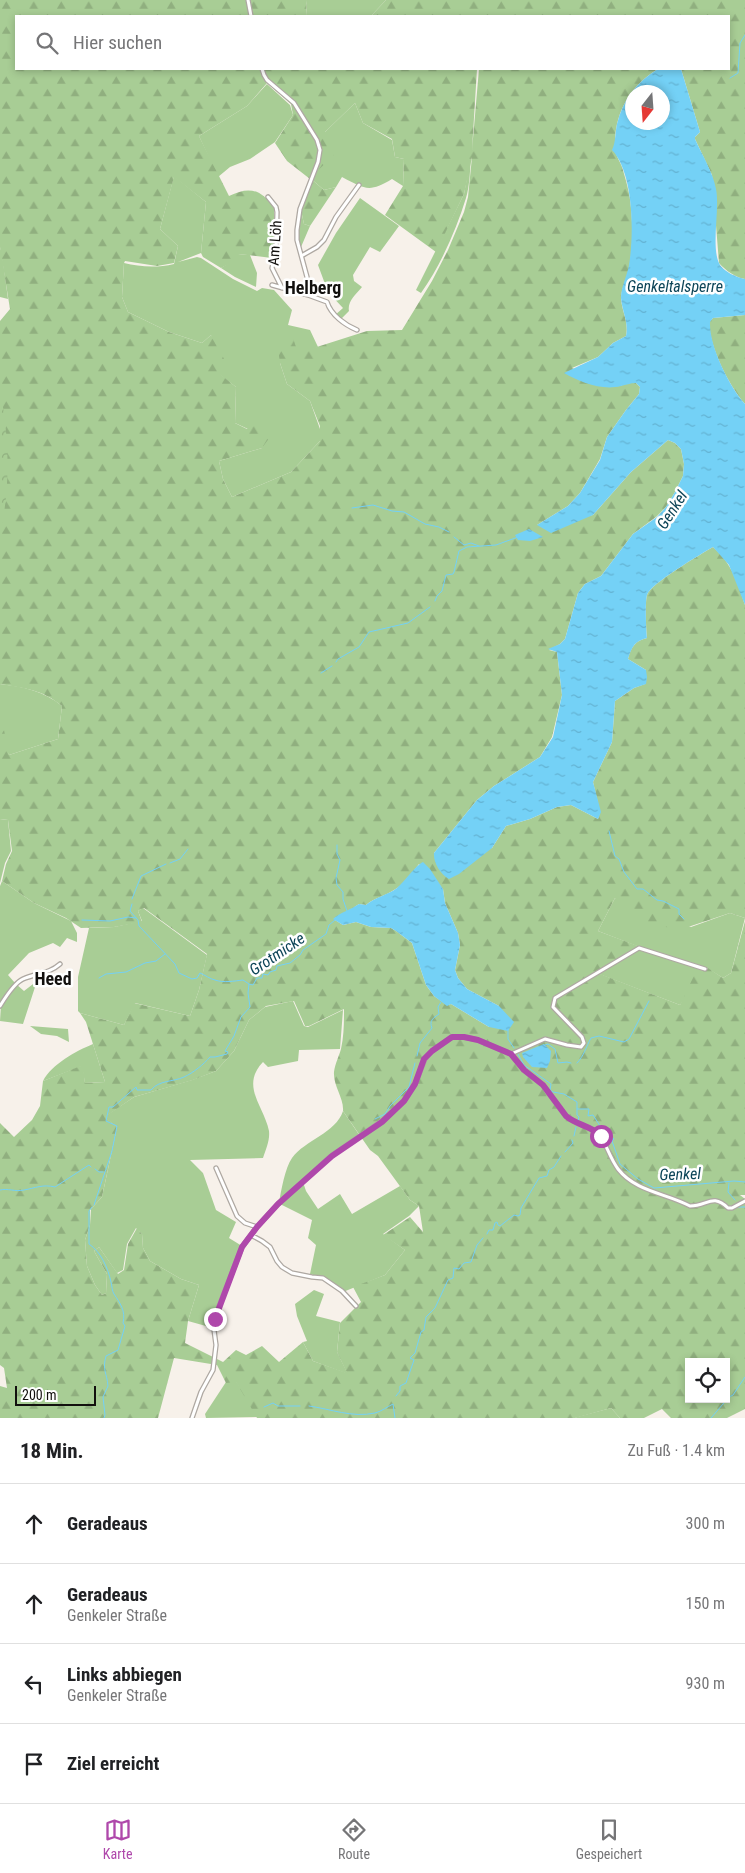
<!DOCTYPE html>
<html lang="de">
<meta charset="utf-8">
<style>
body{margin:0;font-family:"Roboto Condensed",sans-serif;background:#f6f6f6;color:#202124}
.controls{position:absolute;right:15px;bottom:15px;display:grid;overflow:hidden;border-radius:0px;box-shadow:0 2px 8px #0003}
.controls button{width:45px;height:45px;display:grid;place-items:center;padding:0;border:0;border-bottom:1px solid #e0e0e0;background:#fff;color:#202124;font:25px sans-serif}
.compass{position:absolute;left:625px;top:85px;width:45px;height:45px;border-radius:50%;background:#fff;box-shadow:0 2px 8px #0003;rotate:197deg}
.scale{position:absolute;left:15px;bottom:12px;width:81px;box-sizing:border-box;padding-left:5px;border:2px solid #12100e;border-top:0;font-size:14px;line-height:18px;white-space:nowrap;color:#12100e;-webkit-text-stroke:4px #fff;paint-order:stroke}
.stop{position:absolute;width:15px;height:15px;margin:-11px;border:4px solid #af48ab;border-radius:50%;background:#fff}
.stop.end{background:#af48ab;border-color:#fff;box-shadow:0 1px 5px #0008}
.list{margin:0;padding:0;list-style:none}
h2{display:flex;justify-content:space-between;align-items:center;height:65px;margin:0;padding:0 20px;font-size:21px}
h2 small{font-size:16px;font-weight:400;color:#757577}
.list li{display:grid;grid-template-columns:32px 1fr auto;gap:15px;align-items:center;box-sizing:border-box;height:80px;padding:0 20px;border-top:1px solid #e0e0e0}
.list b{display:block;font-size:19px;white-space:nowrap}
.list p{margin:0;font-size:16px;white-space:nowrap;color:#757577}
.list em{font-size:16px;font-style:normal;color:#757577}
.icon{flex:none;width:28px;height:28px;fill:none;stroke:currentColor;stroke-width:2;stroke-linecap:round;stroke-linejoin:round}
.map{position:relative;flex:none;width:745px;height:1418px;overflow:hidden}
.search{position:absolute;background:#fff;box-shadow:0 2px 8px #0003;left:15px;right:15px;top:15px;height:55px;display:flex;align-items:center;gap:12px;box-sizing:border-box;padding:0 18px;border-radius:0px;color:#757577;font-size:19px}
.sheet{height:385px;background:#fff}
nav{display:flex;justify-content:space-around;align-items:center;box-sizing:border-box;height:70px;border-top:1px solid #e0e0e0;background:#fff;font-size:14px;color:#757577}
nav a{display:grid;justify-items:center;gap:2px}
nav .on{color:#af48ab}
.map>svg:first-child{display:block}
.grass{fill:#a8cd95}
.forest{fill:url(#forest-firs);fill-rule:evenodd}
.park{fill:url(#park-crowns)}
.water{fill:url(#water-ripples);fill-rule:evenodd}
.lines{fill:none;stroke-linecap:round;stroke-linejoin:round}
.stream{stroke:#74d1f6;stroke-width:1}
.minor-casing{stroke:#aea8a2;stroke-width:5.5}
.minor{stroke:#fff;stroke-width:3}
.route{stroke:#af48ab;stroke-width:6}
.labels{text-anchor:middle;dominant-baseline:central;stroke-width:5;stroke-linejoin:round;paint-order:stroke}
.street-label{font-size:15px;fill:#12100e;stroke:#fff}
.water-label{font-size:16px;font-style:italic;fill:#0c4457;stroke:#fff}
.quarter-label{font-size:18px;font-weight:bold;fill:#12100e;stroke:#fff}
</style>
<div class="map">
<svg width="745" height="1418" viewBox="0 0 745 1418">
<defs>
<pattern id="forest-firs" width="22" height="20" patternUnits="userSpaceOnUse" patternTransform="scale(1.25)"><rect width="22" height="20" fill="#a8cd95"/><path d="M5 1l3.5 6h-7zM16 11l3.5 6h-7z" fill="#90af7f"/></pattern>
<pattern id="park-crowns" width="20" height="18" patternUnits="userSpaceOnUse" patternTransform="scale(1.25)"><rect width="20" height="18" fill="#a8cd95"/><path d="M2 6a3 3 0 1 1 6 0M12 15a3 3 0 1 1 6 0" fill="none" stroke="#90af7f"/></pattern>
<pattern id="water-ripples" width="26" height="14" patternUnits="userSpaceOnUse" patternTransform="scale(1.25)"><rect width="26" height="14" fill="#74d1f6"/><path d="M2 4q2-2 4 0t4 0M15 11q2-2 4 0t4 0" fill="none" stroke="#63b2d2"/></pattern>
</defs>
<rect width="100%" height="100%" fill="#f7f1ea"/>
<path class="grass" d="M307,0H386L371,16H306Z
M267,84L290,105L293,115L275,142L250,159L230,167L218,177L199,136L247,106Z
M355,103L363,123L392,140L395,157L404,159L403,186L392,179C369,193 365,189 342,177L336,187L324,190L310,178L325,132Z
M471,155C470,169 470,185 466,198C456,230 441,265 421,293L416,290L464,194Z
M174,176L206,202L201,253L178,262L197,257L201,258L233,279L257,291L262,288L274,290L292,310L288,325L310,330L318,347L280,363L287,384L310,401L320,429V441L291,472L232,497L223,479L219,461L262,448L248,429L235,423L236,387L219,374L211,335L202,343L169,332L128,312L122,297L124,263C140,267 157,268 174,264L178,246L160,229Z
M360,198L399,226L380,252L370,247L353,275L354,281L362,287C356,294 347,302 349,311L340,320L334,316L343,308L328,292L318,265L336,233Z
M301,210L304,224L310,226L301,247L298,240Z
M0,247L2,254L8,299L0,297Z
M238,254L250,255L257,273L256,287L235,277L221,268L229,263Z
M0,684C24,687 44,691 62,706L58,739L9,755L0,734Z
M0,819L8,820L11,851L5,863L0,883Z
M2,881L34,903L71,921L77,933V942L67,938L60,947L53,943L29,953L8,975L15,983L0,1004V886Z
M615,898L691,927L730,913L745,918L731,973L723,978L707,968L680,1005L594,972L637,946L598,931Z
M143,908L207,955L199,990L190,1016L135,1003L124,1025L80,1013L78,1011V977L89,928L114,927L142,921L138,911Z
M37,981L23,1024L0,1021L1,1005L16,984L24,991Z
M293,1001L304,1026L308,1027L343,1010L340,1049L299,1050L298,1061L268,1067L263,1062C240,1086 264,1106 269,1131C270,1140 266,1149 263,1158L190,1160L203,1173L216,1210L236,1222L229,1238L242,1246L213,1319V1328L188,1321L199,1285L181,1279L150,1261L143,1248L142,1234L136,1228L127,1244L123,1270L117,1273L99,1247L94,1251L107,1274L106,1293L102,1295L95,1285L87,1266L85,1240L90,1225L91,1209L102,1197L117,1127L104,1117L134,1097L192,1080L216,1071L234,1051L249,1020L265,1007Z
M30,1026L68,1029L69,1042L57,1036L41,1034Z
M93,1044L105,1082L85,1083L82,1066L43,1081C52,1064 76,1051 93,1044Z
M343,1111L360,1136L331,1155L279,1203C281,1191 285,1168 292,1158C305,1140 336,1133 343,1111Z
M303,1182L306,1191L318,1209L340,1194L352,1214L400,1186L410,1200L419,1206L409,1216L383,1234L405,1250L385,1275L343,1292L320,1277L310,1274L316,1245L308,1238L312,1220L280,1204Z
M314,1290L324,1294L316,1316L340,1322L337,1352L348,1374L313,1361L303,1342L307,1341L297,1316L295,1304Z
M236,1381L258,1417L206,1418L205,1414L226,1382Z
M611,1408L620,1418H575L577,1417Z"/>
<path class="forest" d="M0,0H307L306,16H16V69H477L472,150L479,69H658C629,86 611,118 616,153C617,157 620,162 622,167C626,180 630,194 631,208C633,229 633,252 628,273C626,281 621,289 621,299C622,311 629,323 626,336L613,343L598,357L572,368L620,386L627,383H636L640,387L639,394L626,410L607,437L600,459L580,493L568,506L537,525L593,515L631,472L668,440L675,443L681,449L684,464L683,476L675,492L666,507L656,517L633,534L601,576L585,584L578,593L565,639L560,644L549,650L557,652L562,695L552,737L540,757L494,786L477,800L434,853L492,848L506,826L530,819L557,807L571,805L598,819L600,812L593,782L612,742L615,701L634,688L645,684L646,670L628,659C631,647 635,641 647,638C646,631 645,600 647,595C650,584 701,554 713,547C731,562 738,583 745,605V918L730,913L682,929L649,925L615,898L598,931L638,946L595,972L680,1005L697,969L706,971L708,968L723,978L731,973L745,921V1195H740L745,1199V1409L727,1418H671L662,1409L644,1418H620L611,1408L575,1418H257L236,1382L226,1383L217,1365L174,1358L158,1418H0V1386L7,1388L4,1368L0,1365V1123L14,1137L32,1120L40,1106L43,1081L83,1065L85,1083L105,1082L86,1022L80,1013L124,1025L134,1003L190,1016L199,990L207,954L144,908L138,911L142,922L114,927L81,928L66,918L34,903L2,881L6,864L12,851L8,820L0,819V734L4,730L9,755L58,739L62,706C43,690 25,688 0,684V321L10,309L0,247ZM267,83L291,104L293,115L275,143L287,161L310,179L301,210L304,224L310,226L336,187L324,190L310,178L334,155L325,132L355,103L363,123L392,139L395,157L404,159L403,186L385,215L436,252L464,194L472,157L468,197L464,212L448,250L432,281L402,330L367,331L298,353L293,338L276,335L280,363L287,384L310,401L320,426V441L291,472L232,497L223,479L219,461L262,448L270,437L267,425L250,426L247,429L235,423L236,387L220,374L229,368L211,335L202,343L169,332L128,312L122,297L124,263L125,261L157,266L174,263L178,246L160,229L174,177L206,202L201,253L203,257L221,268L229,264L239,254L272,258L275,236L274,208C261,189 249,186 229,196L199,136L247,106ZM419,864L443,889L445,903L458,933L460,945L455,970L458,978L467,989L499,1006L489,1027L451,1004L447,1005L434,996L426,985L412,943L396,931L391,928L371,927L356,922L343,925L335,920L359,904L366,905C374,898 385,896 394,890C405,884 412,873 419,864ZM294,1001L305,1026H309L344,1009C344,1022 344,1036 341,1049C339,1056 335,1064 334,1072C333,1086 344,1098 343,1111L370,1150L378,1156L410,1200L419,1206L423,1232L410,1217L383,1235L405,1250L385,1275L353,1287L361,1302L340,1323L337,1352L347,1373L313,1361L303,1342L279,1362L262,1346L246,1355L236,1350L223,1362L185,1343L188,1321L199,1285L181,1279L150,1261L143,1248L142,1234L137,1228L128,1244L124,1270L118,1274L99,1247L94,1251L107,1274L106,1293L102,1295L95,1285L87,1266L85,1240L90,1225V1210L102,1197L117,1127L105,1117L134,1097L193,1080L216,1071L234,1051L249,1020L266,1006ZM689,1362H726V1399H689Z
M386,0H745V279C736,278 725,270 719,263L712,175L695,139V137L700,132L681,69H729V16H371Z
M745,315V404C729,386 709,346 709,322L713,318Z"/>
<path class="park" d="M0,392C9,430 11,493 0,531Z"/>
<path class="water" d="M658,69H681L700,132L695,137V139C702,155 713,172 716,189C720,209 711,246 719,263C722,271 738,278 745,279V315L713,318L710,322C709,346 729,386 745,404V605L729,565L713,547C701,554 650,584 647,595C645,601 646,631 647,638C635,641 632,646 628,659L646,670L647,677L646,684L634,688L615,701L612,742L593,782L601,812L598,819L571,805L557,807L530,819L506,826L492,848L459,874L449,879C440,874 433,862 434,853L477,800L494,786L540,757L553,737L562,695L557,652L548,649L560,644L565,639L578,593L585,584L601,576L633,534L657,517L666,507L675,492L683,476L684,464L681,449L675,443L668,440L631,472L593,515L551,533L537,525L568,506L580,493L600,460L607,437L626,410L639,394L640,387L636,383C630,383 626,385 621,386C602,391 580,382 564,373L598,357L613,343L626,336C629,323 622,311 621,298C621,287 627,276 629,265C634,235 634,173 612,150C616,141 615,133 617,124C623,99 637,82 658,69ZM632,92H662V122H632Z
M529,529L543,537L530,541L518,540L515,535Z
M423,862L430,869L443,889L445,903L458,933L460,945L455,970L458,978L467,989L499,1006L514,1022L508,1031L489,1027L451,1004L447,1006L434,996L426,985L412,943L396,931L391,928L371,927L356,922L343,925L333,919C341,912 350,910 359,904L366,905C375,897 388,895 397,888C405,881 416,865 423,862Z
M544,1044L551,1051L550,1061L547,1068L532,1067L523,1057L522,1053Z"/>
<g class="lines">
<path class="stream" d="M730,78L738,73L740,43L745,35
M352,508L373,505L392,511L404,512L425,524L439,527L449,532
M454,537L464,545L471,543L479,546
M435,601L437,596L442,591L446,575L453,574L454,572L459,551L467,547L496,545L518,537
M336,662L338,659L359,647L369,632L408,623L430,607
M321,673L332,666
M609,831L615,856L619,859L624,872L637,889H643L657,900L663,901L679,909V914L684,919
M337,845V854L340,860L336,878L337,885L343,892V899L347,911
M170,863L180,859L188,849
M132,899L141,876L166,864
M132,904L130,911L138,920L139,926L175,964L179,973L192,979L197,978L200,973C205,975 210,979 215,980C223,983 235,981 243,980L249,984
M82,920L110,921L128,917L136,918
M99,978L106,974L126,972L145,963L156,961L165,954
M508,1029V1039L514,1048
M545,1045L548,1044L555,1049L558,1063L567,1062L571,1063
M518,1054L524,1065L551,1084L550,1090L553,1092L564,1094L577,1102V1109H589L588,1116L593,1115L602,1129L604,1127L610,1130L609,1136L614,1139L612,1141L620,1164L638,1179L654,1188L734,1181L745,1182
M417,1056L420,1043L432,1028C429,1021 433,1018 439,1014L438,1007L441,1002
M577,1063C584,1056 586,1047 591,1038L599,1036L624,1042L629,1039L649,1001
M577,1109V1115L579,1117L578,1122
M375,1119L385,1114L390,1106L409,1087L415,1063
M574,1136L576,1127
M565,1152L573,1143L572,1140
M95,1169L99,1172H103
M729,1183L728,1192L735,1200
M0,1190C8,1188 15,1192 24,1190C35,1188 43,1184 55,1187L89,1165L91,1167
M94,1205L112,1151L117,1126L106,1121L109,1107H113L136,1087L137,1090H151C159,1080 173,1082 184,1077C193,1073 204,1064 210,1057H215L227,1054L228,1052L225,1051L234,1036L241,1017L250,1007L248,993L249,984L253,985L257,978H262L263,974L268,975L270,972L276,970L277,966L290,963L300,955L303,950L326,934L329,925L335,920
M92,1207L89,1211V1244C101,1252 108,1268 111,1282C112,1286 112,1291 114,1294C120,1303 126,1311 123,1323L125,1326L118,1350L106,1356C102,1370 107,1373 108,1386L103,1397L105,1415L104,1418
M738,1207H745
M487,1234L489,1230H493L495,1223L497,1222L498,1225L500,1226L514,1215L518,1216L520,1215L521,1208L539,1178L547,1176L549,1170L554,1167L561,1156
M396,1396L400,1391V1386L406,1383L414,1360L410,1358L415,1353L421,1332L424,1330L426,1317L435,1308L448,1280L453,1278L454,1268L459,1269L464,1263L471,1262L477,1245L483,1238
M309,1406C331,1409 352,1418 375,1413C382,1411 387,1407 393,1404L395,1418
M264,1407L273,1403L278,1406H300
M711,1418L729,1397L733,1395L745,1377"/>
<defs>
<path id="minor" d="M248,0L251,16
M262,69L264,75L267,80L294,103L317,140L320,150L318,162L300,209L297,230V240L307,277L308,295
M268,197L276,207L277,212L276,249L272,268L282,288
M303,255L317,247L324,240L336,217L359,185
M272,285L308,295L327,302C331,315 345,325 357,330
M0,1006C5,998 14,983 23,979C36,973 49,974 60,964
M511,1054L524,1070L543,1085L566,1116L579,1124L597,1131C606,1142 609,1157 618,1169C636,1192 666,1193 690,1206C708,1206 712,1193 728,1208H732L745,1201
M511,1054L545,1039L567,1045L581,1047L584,1043L582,1037L553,1007L555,998L639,948L705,969
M216,1168L237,1216L245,1223L257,1227
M251,1235L262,1241L270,1247L277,1261L282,1267L292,1273L312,1277L323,1278L342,1291L356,1306
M192,1418L201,1392L213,1370L216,1345L214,1330L218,1309L242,1247L257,1227L278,1204L331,1156L382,1121L404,1101L415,1084L425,1059L432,1051L452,1037H464L478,1040L511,1054"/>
</defs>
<use href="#minor" class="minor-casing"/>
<use href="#minor" class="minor"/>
</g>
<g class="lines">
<path class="route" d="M215,1319L242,1247L257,1227L278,1204L332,1156L382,1122L404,1101L415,1084L424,1059L432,1051L452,1037H464L478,1040L511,1054L524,1070L543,1085L566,1116C576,1125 592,1126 601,1136"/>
</g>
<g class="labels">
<g class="street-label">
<text transform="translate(275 243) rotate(-86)">Am Löh</text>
</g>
<g class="water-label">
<text x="675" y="286">Genkeltalsperre</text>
<text transform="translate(672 510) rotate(-57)">Genkel</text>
<text transform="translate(277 954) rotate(-34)">Grotmicke</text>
<text transform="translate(680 1174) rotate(-2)">Genkel</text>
</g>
<g class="quarter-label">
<text x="313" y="287">Helberg</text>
<text x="53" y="978">Heed</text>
</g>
</g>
</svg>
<div class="controls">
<button><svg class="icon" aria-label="locate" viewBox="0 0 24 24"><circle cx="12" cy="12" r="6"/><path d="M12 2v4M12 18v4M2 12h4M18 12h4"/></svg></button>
</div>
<svg class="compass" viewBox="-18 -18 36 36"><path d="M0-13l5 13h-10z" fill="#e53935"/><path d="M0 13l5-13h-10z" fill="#757577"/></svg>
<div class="scale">200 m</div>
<div class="stop" style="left:601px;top:1136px"></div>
<div class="stop end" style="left:215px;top:1319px"></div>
<div class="search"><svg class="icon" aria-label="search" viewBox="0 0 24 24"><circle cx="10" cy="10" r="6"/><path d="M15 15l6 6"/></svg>Hier suchen</div>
</div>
<section class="sheet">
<h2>18 Min.<small>Zu Fuß · 1.4 km</small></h2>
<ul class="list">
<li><svg class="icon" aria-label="ahead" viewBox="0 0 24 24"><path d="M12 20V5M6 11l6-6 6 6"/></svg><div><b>Geradeaus</b></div><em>300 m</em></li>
<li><svg class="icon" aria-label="ahead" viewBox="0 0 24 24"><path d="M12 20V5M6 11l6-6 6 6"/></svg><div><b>Geradeaus</b><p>Genkeler Straße</p></div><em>150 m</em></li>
<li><svg class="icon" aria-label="left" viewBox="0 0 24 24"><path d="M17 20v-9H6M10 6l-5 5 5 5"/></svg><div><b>Links abbiegen</b><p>Genkeler Straße</p></div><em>930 m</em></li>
<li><svg class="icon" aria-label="arrive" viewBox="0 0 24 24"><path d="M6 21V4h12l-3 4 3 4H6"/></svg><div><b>Ziel erreicht</b></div></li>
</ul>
</section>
<nav>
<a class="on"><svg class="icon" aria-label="map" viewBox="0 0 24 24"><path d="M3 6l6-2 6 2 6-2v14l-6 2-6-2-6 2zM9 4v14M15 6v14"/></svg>Karte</a>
<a><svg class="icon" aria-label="directions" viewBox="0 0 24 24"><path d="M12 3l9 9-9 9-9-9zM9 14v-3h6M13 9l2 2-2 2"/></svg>Route</a>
<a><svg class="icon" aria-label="saved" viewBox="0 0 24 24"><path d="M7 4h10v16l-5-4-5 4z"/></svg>Gespeichert</a>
</nav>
